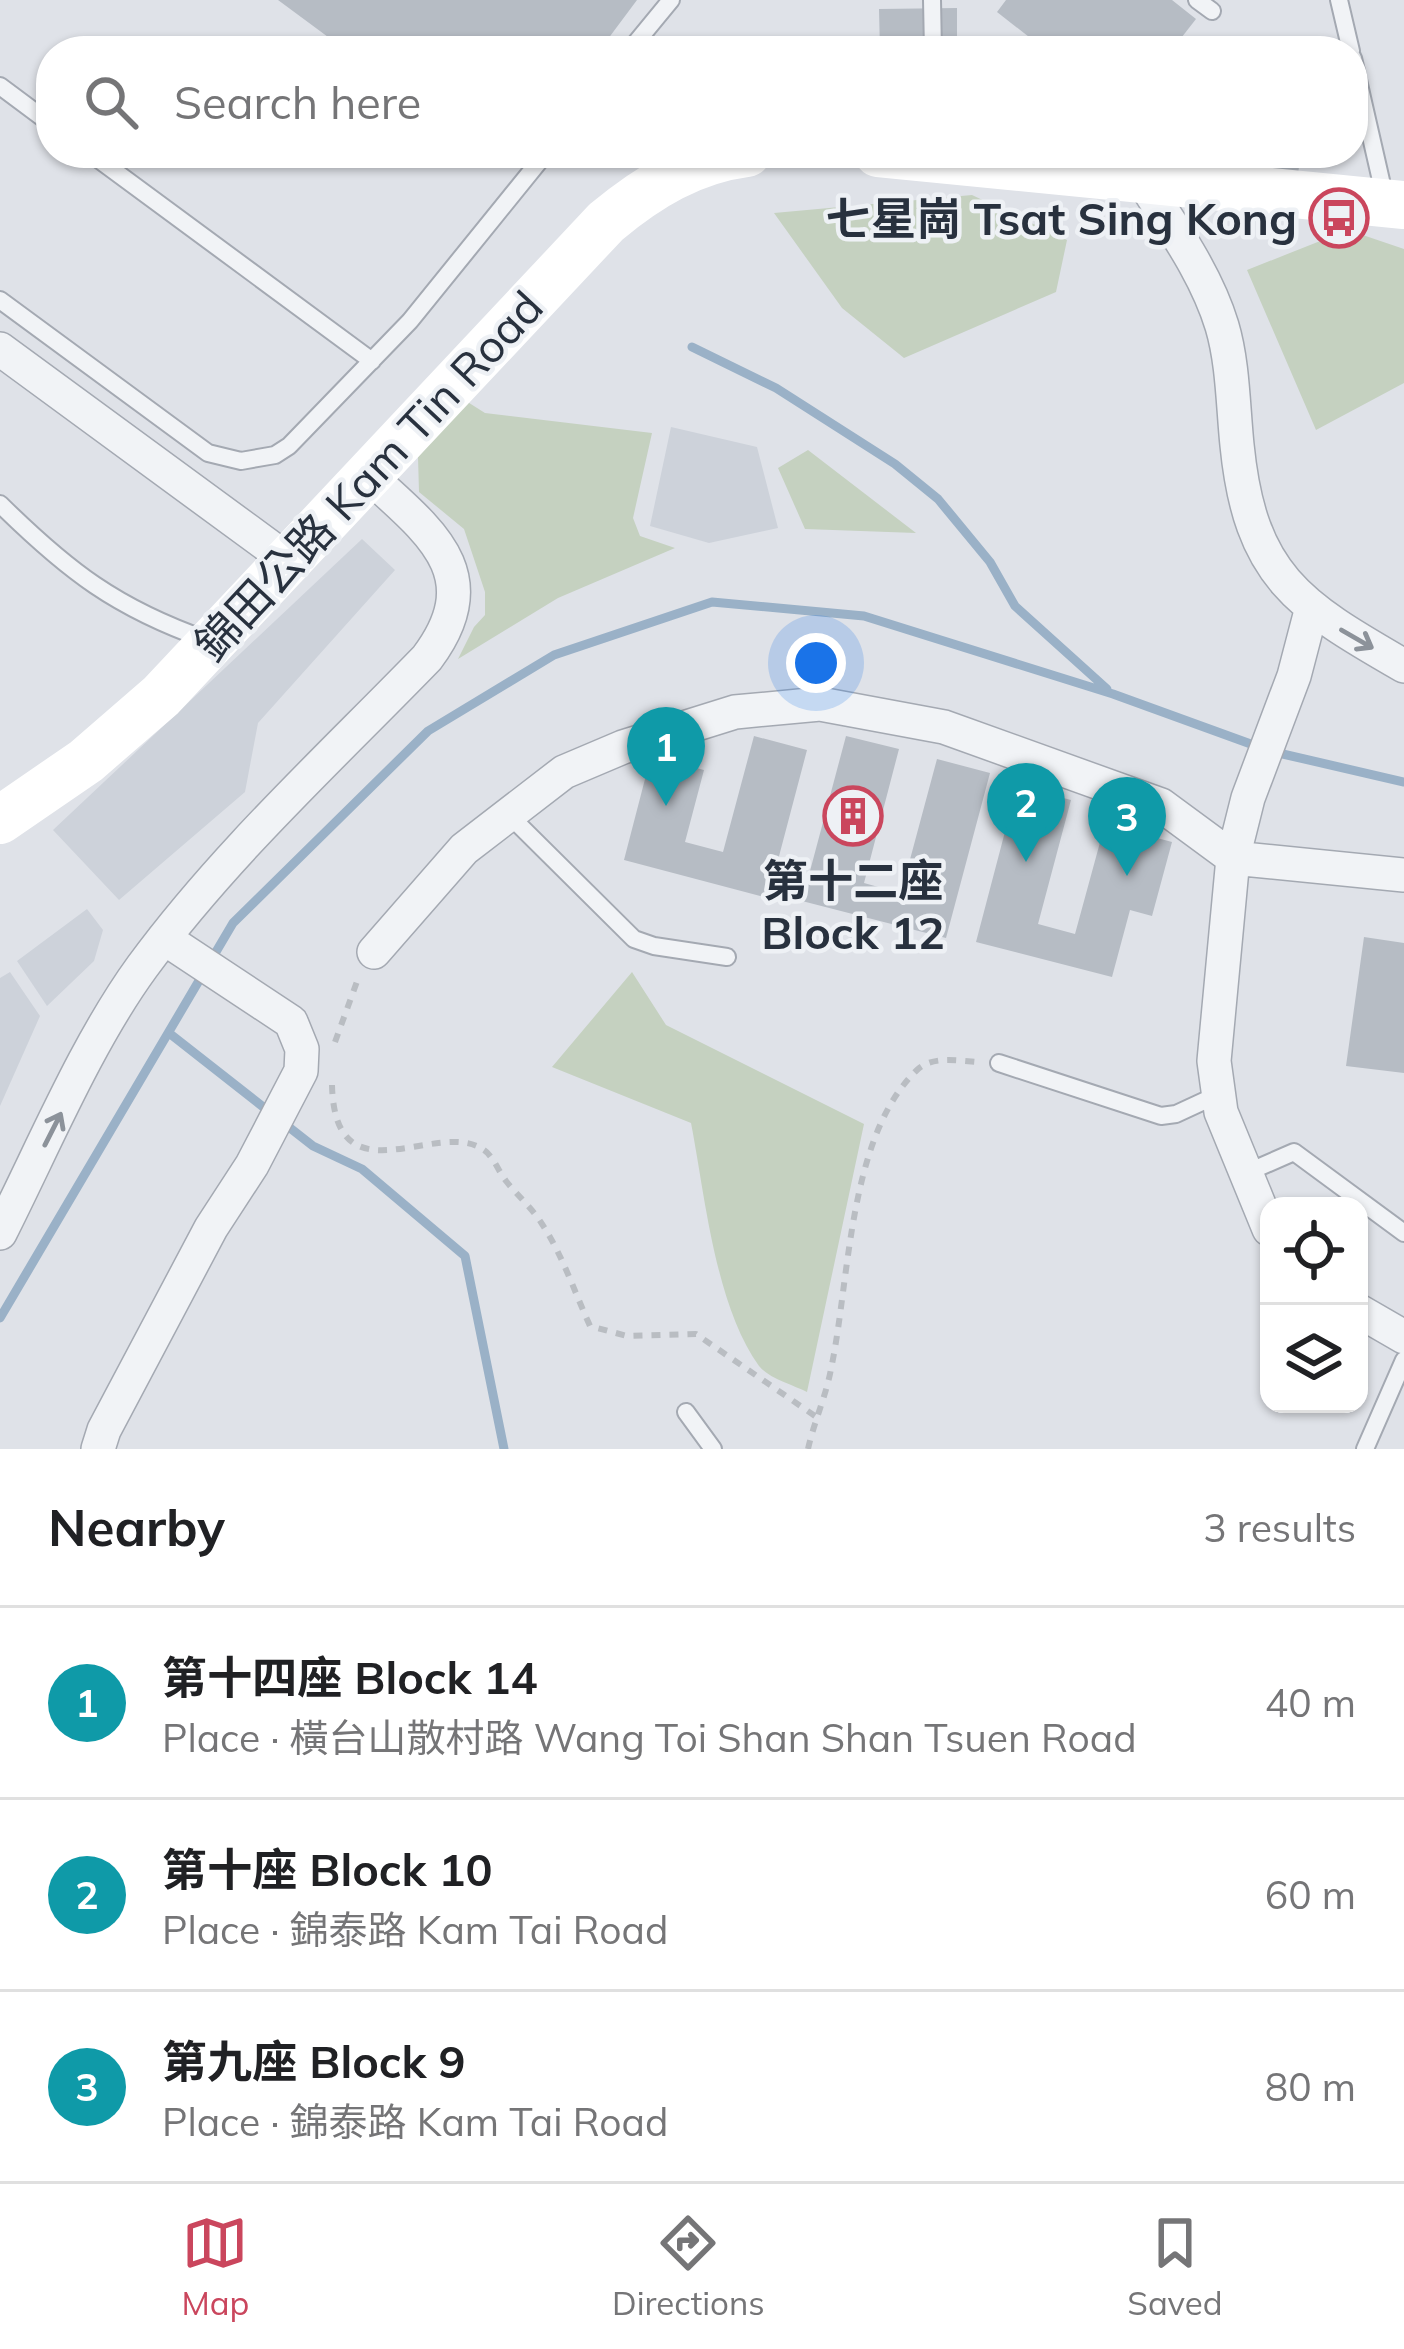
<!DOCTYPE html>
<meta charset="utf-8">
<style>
body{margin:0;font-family:Mulish,"Noto Sans TC",sans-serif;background:#f2f2f2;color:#202124}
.controls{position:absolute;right:36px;bottom:36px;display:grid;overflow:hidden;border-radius:24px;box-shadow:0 3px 9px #0004}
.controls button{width:108px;height:108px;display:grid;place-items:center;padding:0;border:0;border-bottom:3px solid #e0e0e0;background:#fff;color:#202124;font:60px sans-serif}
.you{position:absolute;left:816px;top:663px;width:42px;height:42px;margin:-30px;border:9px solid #fff;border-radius:50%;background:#1a73e8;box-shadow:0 0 0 18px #1a73e833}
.badge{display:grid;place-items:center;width:78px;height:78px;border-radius:50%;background:#ca465d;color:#fff;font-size:39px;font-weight:700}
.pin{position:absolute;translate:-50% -99px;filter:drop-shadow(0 3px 6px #0008)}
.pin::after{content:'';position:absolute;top:63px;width:42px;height:36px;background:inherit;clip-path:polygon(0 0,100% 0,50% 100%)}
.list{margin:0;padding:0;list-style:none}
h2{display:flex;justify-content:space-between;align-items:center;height:156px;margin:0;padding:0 48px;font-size:51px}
h2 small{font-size:39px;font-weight:400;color:#757577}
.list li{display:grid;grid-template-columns:78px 1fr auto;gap:36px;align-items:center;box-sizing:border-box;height:192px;padding:0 48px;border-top:3px solid #e0e0e0}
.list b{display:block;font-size:45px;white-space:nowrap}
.list p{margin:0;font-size:39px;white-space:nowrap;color:#757577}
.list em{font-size:39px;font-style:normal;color:#757577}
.icon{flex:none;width:66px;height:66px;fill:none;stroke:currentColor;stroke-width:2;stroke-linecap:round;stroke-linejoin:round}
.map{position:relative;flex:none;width:1404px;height:1449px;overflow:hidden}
.search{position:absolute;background:#fff;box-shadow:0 3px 9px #0004;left:36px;right:36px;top:36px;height:132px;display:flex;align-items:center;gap:30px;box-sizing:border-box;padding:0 42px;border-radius:48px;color:#757577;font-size:45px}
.sheet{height:732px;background:#fff}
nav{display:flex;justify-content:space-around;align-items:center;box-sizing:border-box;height:168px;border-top:3px solid #e0e0e0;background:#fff;font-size:33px;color:#757577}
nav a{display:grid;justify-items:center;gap:6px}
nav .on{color:#ca465d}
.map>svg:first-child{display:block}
.built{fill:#cdd2da}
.green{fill:#c5d1c0}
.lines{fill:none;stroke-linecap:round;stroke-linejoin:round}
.stream{stroke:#9ab1c7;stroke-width:9}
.building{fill:#b6bcc4}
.service-casing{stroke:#a4a9b2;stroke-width:20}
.minor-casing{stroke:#a4a9b2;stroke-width:36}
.path{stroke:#b9bdc2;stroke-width:6;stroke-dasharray:9 9;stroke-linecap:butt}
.service{stroke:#f1f3f6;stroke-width:16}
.minor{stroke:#f1f3f6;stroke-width:33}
.secondary{stroke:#fff;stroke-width:48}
.oneway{stroke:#8c929a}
.labels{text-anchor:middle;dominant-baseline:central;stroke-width:9;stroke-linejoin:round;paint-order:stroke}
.poi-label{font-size:45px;font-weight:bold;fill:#28313e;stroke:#eef1f5;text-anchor:end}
.street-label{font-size:45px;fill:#28313e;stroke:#eef1f5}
</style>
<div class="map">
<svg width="1404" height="1449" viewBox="0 0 1404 1449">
<rect width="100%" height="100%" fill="#dfe2e8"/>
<path class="built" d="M671,427L757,447L778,528L709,543L650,526Z
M362,539L395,570L258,723L245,792L119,900L53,830Z
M87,909L103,930L94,961L47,1006L17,961Z
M10,972L40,1016L0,1106V978Z"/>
<path class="green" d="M972,195L1067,240L1056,292L904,358L842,308L774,213Z
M1348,230L1404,249V383L1316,430L1247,270Z
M466,401L485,413L652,433L633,518L640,536L675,548L558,598L458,659L474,627L485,615V592L464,529L419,492L418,457Z
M808,450L916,533L805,529L778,468Z
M632,972L666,1025L864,1124L807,1392C793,1385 768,1378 759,1366C715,1305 705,1195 691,1123L552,1067Z"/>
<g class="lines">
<path class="stream" d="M692,347L776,388L895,464L938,499L990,562L1015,606L1107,689
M1274,752L1404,782
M169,1033L313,1146L362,1169L465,1256L504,1449
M0,1318L233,923L428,731L554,655L712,602L864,616L1113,694L1259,747"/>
</g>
<path class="building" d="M278,0H637L599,51H347Z
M1006,0H1172L1196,19L1171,51H1047L997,12Z
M957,8V51H880L879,9Z
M1213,153H1301L1298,174L1212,164Z
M754,736L807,750L768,898L624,860L651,756L704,770L685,842L723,852Z
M846,736L899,749L864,883L882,888L901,893L937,759L990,773L946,938L802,901Z
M1017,786L1071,800L1038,924L1075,934L1105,824L1172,842L1152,916L1130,910L1112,977L976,942Z
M1364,937L1404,943V1073L1346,1066Z"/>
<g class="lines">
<defs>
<path id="service" d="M932,0L933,51
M1197,0L1212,11
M1339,0L1351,51
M629,51L671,0
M1353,58L1385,198
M0,86L51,124
M90,153L372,361
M0,300L208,453L241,461L275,455L289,446L410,321L546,153
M0,504C68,571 116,608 207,640
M510,816L634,939L654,946L727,957
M999,1063L1161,1116L1176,1114L1217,1095
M1246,1173L1294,1152L1404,1233
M686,1412L713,1449
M1365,1449L1404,1360"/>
<path id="minor" d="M1143,181C1172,227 1206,273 1222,326C1233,363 1233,406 1237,445C1250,576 1298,605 1404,666
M0,349L289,561
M1233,858L1404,875
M374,952L464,849L564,772L623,747L735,712L820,704L944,727L1161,805L1233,858
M1269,1229L1221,1112L1214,1061L1233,858L1248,798L1294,676L1311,611
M0,1233C43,1148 86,1044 142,967C224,855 330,758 427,658C490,574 429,531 368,475
M1359,1311L1404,1337
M98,1449L104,1430L211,1228L252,1165L301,1071L302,1049L291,1022L164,938"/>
</defs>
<use href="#service" class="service-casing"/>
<use href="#minor" class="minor-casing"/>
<path class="path" d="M335,1042L359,976
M332,1085C335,1204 438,1117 484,1150C493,1156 499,1172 506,1181C517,1195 532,1208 542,1224C562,1254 575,1293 590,1326L627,1336L696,1334L815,1416
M808,1449C814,1422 826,1396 831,1369C850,1280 848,1136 917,1070C933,1055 959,1061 979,1062"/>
<use href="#service" class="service"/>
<use href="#minor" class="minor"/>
<path class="secondary" d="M878,153L1404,205
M0,820L86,761L161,696L606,222C648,187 692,160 747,153"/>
</g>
<defs><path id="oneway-shaft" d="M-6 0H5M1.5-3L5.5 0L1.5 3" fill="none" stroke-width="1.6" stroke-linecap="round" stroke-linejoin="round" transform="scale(3)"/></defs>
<g class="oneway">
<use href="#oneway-shaft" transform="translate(1357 639) rotate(30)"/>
<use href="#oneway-shaft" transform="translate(53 1129) rotate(-63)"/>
</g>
<defs>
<symbol id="bus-ring" viewBox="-11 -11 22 22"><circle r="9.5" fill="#eef1f5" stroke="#ca465d" stroke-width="1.5"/><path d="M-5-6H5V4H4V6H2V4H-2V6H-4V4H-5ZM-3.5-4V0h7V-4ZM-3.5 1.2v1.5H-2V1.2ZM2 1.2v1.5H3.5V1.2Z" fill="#ca465d"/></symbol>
<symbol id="building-ring" viewBox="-11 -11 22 22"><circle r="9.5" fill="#eef1f5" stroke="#ca465d" stroke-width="1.5"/><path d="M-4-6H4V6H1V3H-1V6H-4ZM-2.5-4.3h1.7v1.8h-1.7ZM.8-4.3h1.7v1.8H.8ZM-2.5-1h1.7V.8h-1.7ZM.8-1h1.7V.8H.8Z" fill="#ca465d"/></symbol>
</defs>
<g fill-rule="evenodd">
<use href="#bus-ring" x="1306" y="185" width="66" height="66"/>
<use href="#building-ring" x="820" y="783" width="66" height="66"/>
</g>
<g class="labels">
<g class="poi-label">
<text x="1297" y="218">七星崗 Tsat Sing Kong</text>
<text x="853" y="880" text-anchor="middle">第十二座<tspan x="853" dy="52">Block 12</tspan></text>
</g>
<g class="street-label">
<text transform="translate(368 475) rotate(-47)">錦田公路 Kam Tin Road</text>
</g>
</g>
</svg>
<div class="controls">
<button><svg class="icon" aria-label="locate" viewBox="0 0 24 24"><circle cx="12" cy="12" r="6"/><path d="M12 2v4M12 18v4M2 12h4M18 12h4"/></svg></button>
<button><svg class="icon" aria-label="layers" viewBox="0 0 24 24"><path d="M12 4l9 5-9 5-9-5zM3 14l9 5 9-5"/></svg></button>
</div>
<div class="you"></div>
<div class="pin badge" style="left:666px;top:806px;background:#0f9aa8">1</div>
<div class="pin badge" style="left:1026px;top:862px;background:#0f9aa8">2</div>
<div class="pin badge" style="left:1127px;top:876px;background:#0f9aa8">3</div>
<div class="search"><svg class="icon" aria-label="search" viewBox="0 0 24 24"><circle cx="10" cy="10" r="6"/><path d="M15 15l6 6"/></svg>Search here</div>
</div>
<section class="sheet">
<h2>Nearby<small>3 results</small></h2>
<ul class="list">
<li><span class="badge" style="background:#0f9aa8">1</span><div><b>第十四座 Block 14</b><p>Place · 橫台山散村路 Wang Toi Shan Shan Tsuen Road</p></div><em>40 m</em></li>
<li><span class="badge" style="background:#0f9aa8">2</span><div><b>第十座 Block 10</b><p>Place · 錦泰路 Kam Tai Road</p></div><em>60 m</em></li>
<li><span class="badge" style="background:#0f9aa8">3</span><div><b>第九座 Block 9</b><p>Place · 錦泰路 Kam Tai Road</p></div><em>80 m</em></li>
</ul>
</section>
<nav>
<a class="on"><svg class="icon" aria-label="map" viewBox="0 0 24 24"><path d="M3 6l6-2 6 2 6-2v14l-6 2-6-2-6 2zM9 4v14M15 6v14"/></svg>Map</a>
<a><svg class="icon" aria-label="directions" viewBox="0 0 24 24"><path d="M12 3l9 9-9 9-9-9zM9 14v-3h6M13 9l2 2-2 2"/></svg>Directions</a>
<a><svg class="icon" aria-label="saved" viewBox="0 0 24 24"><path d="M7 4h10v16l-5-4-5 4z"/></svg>Saved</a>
</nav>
